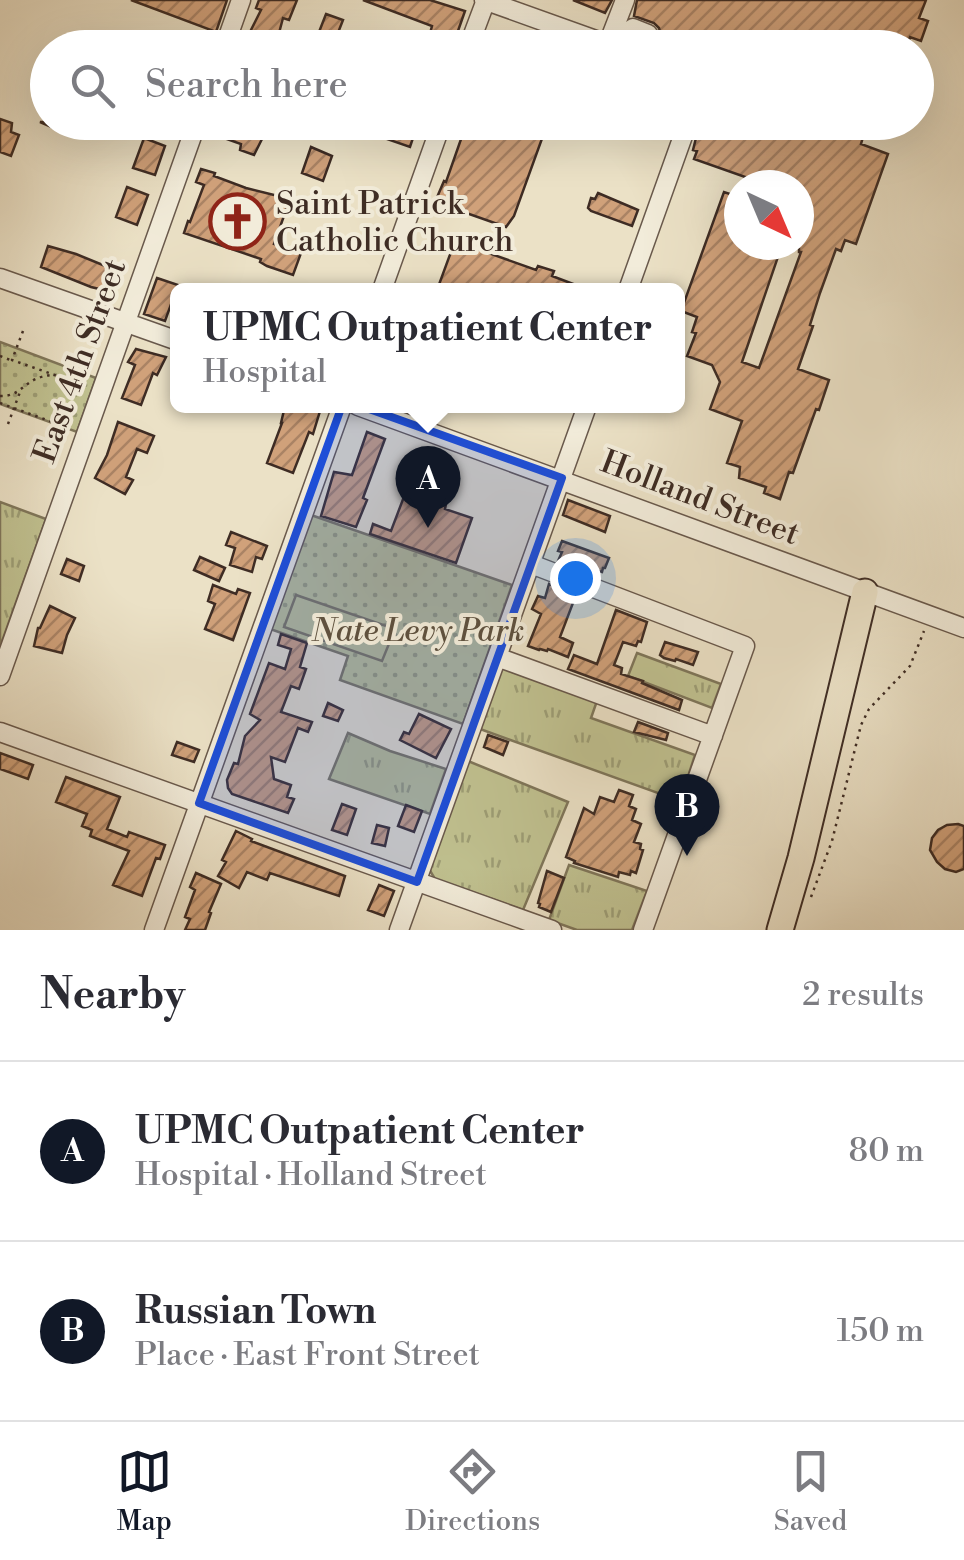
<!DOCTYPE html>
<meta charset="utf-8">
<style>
body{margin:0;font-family:"Libre Bodoni",serif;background:#f2f2f3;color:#2b2b33}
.compass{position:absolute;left:724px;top:170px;width:90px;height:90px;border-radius:50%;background:#fff;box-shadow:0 10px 40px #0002;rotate:136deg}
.you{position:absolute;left:575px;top:578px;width:35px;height:35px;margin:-25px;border:8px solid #fff;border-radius:50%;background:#1a73e8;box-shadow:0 0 0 15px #1a73e833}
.badge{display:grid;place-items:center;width:65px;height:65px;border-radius:50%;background:#111827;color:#fff;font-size:32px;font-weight:700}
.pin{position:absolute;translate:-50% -82px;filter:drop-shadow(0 2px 5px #0008)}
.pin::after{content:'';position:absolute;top:52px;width:35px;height:30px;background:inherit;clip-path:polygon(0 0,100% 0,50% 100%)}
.popup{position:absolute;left:170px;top:283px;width:515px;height:130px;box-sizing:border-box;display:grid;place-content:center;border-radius:15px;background:#fff;filter:drop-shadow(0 2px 8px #0005);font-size:32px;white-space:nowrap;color:#7c7c81}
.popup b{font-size:38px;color:#2b2b33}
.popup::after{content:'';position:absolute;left:50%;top:100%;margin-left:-20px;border:20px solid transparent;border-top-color:#fff}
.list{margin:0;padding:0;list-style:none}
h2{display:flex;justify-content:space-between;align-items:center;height:130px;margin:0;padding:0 40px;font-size:42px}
h2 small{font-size:32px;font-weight:400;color:#7c7c81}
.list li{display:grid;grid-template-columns:65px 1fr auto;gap:30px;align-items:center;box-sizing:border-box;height:180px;padding:0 40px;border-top:2px solid #e1e1e2}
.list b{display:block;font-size:38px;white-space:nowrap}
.list p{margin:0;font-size:32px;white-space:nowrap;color:#7c7c81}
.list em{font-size:32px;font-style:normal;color:#7c7c81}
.icon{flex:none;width:55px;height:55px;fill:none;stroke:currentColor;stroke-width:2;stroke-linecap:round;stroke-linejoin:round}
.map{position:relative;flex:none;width:964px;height:930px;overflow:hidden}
.search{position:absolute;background:#fff;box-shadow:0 10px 40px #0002;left:30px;right:30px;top:30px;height:110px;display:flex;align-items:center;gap:25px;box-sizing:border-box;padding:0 35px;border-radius:55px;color:#7c7c81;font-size:38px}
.sheet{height:490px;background:#fff}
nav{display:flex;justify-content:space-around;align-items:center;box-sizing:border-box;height:140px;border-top:2px solid #e1e1e2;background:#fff;font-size:28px;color:#7c7c81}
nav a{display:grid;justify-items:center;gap:5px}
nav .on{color:#111827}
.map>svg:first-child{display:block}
.grass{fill:url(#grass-tufts);stroke:#7f765a;stroke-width:2.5}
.park{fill:url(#park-dots);stroke:#7f765a;stroke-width:2.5}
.pitch{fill:#c0c190;stroke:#7f765a;stroke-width:2.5}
.building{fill:url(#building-hatch);stroke:#3e2c24;stroke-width:2.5}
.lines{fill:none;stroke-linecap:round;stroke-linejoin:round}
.minor-casing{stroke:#69594c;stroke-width:21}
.highway-casing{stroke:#3e2c24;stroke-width:29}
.path{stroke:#3e2c24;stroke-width:2.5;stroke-dasharray:2.5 5;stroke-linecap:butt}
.minor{stroke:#f2ecda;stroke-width:18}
.highway{stroke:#ebe1c6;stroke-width:25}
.marked{fill:#1d4ed8;fill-opacity:0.2;stroke:#1d4ed8;stroke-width:8;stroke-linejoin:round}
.labels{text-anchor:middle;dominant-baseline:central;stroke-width:8;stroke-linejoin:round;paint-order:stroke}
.poi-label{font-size:32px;fill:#3e2c24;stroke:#f2ecda;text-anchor:start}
.street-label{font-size:32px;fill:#3e2c24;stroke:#f2ecda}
.park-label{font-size:32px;font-style:italic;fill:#5e513f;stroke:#f2ecda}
</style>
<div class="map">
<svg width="964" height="930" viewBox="0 0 964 930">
<defs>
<pattern id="grass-tufts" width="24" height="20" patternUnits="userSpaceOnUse" patternTransform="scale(2.5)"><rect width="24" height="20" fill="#c0c190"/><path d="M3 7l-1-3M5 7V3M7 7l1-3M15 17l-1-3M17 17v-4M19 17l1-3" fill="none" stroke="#9d9d75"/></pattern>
<pattern id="park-dots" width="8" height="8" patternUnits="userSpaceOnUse" patternTransform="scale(2.5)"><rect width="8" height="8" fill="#c0c190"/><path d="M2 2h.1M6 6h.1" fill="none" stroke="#9d9d75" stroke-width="1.8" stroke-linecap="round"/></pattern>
<pattern id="building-hatch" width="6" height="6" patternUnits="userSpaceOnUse" patternTransform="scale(2.5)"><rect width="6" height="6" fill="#d0a17a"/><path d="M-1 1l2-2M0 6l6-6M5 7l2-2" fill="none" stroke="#aa8364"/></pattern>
</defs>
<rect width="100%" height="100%" fill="#ebe1c6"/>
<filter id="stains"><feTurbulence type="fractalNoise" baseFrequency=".002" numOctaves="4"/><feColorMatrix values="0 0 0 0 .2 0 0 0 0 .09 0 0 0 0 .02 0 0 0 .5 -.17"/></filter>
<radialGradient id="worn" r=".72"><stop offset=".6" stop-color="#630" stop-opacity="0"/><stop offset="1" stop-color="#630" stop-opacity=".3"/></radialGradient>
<path class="grass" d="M0,502L46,519L0,647Z
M637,653L721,684L712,708L628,676Z
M502,665L598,698L591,718L695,755L680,801L480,729Z
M348,733L390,751L446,769L430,814L329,779Z
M468,761L568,802L523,910L435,879L429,869Z
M569,865L647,891L632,930H577L549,920Z"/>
<path class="park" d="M0,342L96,378L77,432L0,404Z
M311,515L512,585L463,724L340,680L348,656L270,629Z"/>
<path class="pitch" d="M296,595L395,629L382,661L284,627Z"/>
<path class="building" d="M131,0H227L216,32Z
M259,0H297L289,20L283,18L275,48H246L251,30L261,10L256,8Z
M363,0H430L465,11L452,48H426L432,26Z
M573,0H612L605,13Z
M637,0H926L919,18L928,21L921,41L910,37L906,48H687L662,39L659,28L654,23L634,16Z
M326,14L343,20L336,38L319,32Z
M0,119L12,123L11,132L19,135L11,156L0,152Z
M40,122H72L68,134Z
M231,122H274L271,135L265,133L254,155L240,150L241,144L224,138Z
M384,122H390L415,132L410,147L384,138L385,134L380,133Z
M467,122H548L514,216L506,227L435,202L444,181L446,182Z
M700,122H838L860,132L858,135L863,137L861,144L888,154L856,244L845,240L841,251L836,249L820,293L810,325L813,326L798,369L829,380L819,410L816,409L793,473L789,472L780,499L764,493L766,487L739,478L740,467L727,463L742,421L710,409L720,382L712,365L687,356L696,333L692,332L697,317L681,311L724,192L739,197V245H782L742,362L759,368L801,252H799V185H768L694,159L697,151L693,150Z
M144,138L165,146L155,175L133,168Z
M311,147L332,156L323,181L302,173Z
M201,169L215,173L214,176L246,188L290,199L274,244L301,253L293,275L267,266L260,262L261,259L184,233L188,221L190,222L204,185L196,182Z
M127,187L148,195L137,225L116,217Z
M598,193L638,210L632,226L591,211L588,208L591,198L595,199Z
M455,241L536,270L538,266L554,271L552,276L589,290H437Z
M48,246L76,254L120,272L112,292L91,287L41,267Z
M157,278L178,285L165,321L144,314Z
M136,349L166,357L157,375L153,373L141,405L122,398L135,365L128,362Z
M285,406H302L320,411L313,434L309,432L293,473L267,463L282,423H281Z
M118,422L154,436L147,453L137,449L126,477L133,480L125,494L95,478L107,455Z
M367,432L385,439L363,498L367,500L356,527L321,516L334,472L352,475Z
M405,494L435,504L437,500L446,504L445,509L472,518L456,563L370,534L373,524L391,531Z
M568,500L610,516L605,532L563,515Z
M231,532L267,546L262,559L256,557L252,572L230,565L235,548L226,545Z
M562,541L609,558L605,568H603L602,572L598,571L596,576L558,561L562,552L558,551Z
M200,557L225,568L219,581L194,570Z
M67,559L84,566L79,581L61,574Z
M549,584L576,595L560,637L573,643L568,657L548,649L547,651L540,649L539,650L528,646L541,614L532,609L538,596L545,598Z
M213,585L236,594L238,589L250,593L233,640L205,629L215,604L208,601Z
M50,606L75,618L67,635L62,653L34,646L38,628H40Z
M616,610L647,622L641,642L638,641L636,646L623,642L614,665L622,668L621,674L643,681L642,683L682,700L679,710L568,669L574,655L597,664Z
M281,634L307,643L300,667L306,669L299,689L291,686L281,712L312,722L308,732L298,728L285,762L271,757L274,779L291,785L287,797L294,799L288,813L232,794L228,788L227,780L234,763L238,764L245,736L260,720L250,714L269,663L285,669L291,649L278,645Z
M665,642L698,652L693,665L676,659L675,661L664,658L660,655Z
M328,703L343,710L338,721L323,716Z
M419,714L451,729L436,758L400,740L404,732L409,734Z
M638,722L668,733L666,740L634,732Z
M488,735L508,742L503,755L484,747Z
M177,742L199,750L194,762L172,755Z
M0,753L33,765L28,779L0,769Z
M66,777L120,797L107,829L127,837L129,832L165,845L160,859L156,858L142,896L113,885L129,851L90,836L92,830L82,826L87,814L56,802Z
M619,790L633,795L629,806L636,809L632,820L641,824L634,842L641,844L640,849L643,850L636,873L631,871L630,875L619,872L618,877L574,863L575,861L566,857L584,808L594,814L600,797L614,802Z
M342,804L356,809L347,835L332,830Z
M406,805L422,811L414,832L398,826Z
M958,824L964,826V869L956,872L945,869L937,862L930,850L932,838L938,830L947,825Z
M377,825L389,828L385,846L372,843Z
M236,831L252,839L251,841L345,876L339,896L270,873L267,880L247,872L239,888L218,876L226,862L222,860Z
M547,871L564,878L551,912L539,907L540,904L538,903Z
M196,873L221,884L209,912L211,913L205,930H185L190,919L185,917L195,890L190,887Z
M379,885L394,891L384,916L368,910Z"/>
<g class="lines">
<defs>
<path id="minor" d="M484,0L618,48
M608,44L625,0
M224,48L241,0
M468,48L486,0
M619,48L624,35L633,28L648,34L650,38L648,48
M0,278L178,341
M382,290L442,122
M628,290L688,122
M358,406L964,628
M531,564L745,646L643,930
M497,657L713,736
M0,676L197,122
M0,732L552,930
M154,930L342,406
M399,930L587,406"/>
<path id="highway" d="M780,930L801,858L865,592"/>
</defs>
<use href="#minor" class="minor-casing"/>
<use href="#highway" class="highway-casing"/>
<path class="path" d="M23,331L12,360L86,386
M0,356L10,360
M70,379L80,352
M0,396C23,397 24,377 52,375
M0,403L69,428
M8,424L20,392
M811,897L832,841L861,725L869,709L910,666L924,631"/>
<use href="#minor" class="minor"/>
<use href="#highway" class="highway"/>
</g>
<path class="marked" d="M344,400L562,478L417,882L199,803Z"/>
<defs>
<symbol id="church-ring" viewBox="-11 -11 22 22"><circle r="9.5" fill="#f2ecda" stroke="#8f2418" stroke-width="1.5"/><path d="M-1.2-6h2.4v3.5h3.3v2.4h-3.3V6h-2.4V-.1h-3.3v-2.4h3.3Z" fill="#8f2418"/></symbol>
</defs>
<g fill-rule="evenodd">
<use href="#church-ring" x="206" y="190" width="63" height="63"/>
</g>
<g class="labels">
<g class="poi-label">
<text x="276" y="204">Saint Patrick<tspan x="276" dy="37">Catholic Church</tspan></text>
</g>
<g class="street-label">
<text transform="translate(80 361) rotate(-70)">East 4th Street</text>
<text transform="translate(700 498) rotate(21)">Holland Street</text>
</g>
<g class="park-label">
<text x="418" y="631">Nate Levy Park</text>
</g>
</g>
<rect width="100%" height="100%" filter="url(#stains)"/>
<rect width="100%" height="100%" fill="url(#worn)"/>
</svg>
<svg class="compass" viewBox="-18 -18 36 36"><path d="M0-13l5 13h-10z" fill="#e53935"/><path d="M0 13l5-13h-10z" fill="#7c7c81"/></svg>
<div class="you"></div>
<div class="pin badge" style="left:428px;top:528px">A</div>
<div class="popup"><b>UPMC Outpatient Center</b>Hospital</div>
<div class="pin badge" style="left:687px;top:856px">B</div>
<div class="search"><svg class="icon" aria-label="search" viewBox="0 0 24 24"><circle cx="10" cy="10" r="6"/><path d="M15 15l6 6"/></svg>Search here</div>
</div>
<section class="sheet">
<h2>Nearby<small>2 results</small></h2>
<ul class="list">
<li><span class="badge">A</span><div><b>UPMC Outpatient Center</b><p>Hospital · Holland Street</p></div><em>80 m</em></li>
<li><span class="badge">B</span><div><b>Russian Town</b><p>Place · East Front Street</p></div><em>150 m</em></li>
</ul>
</section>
<nav>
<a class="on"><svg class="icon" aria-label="map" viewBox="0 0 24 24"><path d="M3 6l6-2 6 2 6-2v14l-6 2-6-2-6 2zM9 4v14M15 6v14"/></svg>Map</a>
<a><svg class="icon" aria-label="directions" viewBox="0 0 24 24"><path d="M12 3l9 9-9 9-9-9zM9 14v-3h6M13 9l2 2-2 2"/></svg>Directions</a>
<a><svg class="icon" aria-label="saved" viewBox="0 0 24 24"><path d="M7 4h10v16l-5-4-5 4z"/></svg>Saved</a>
</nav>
